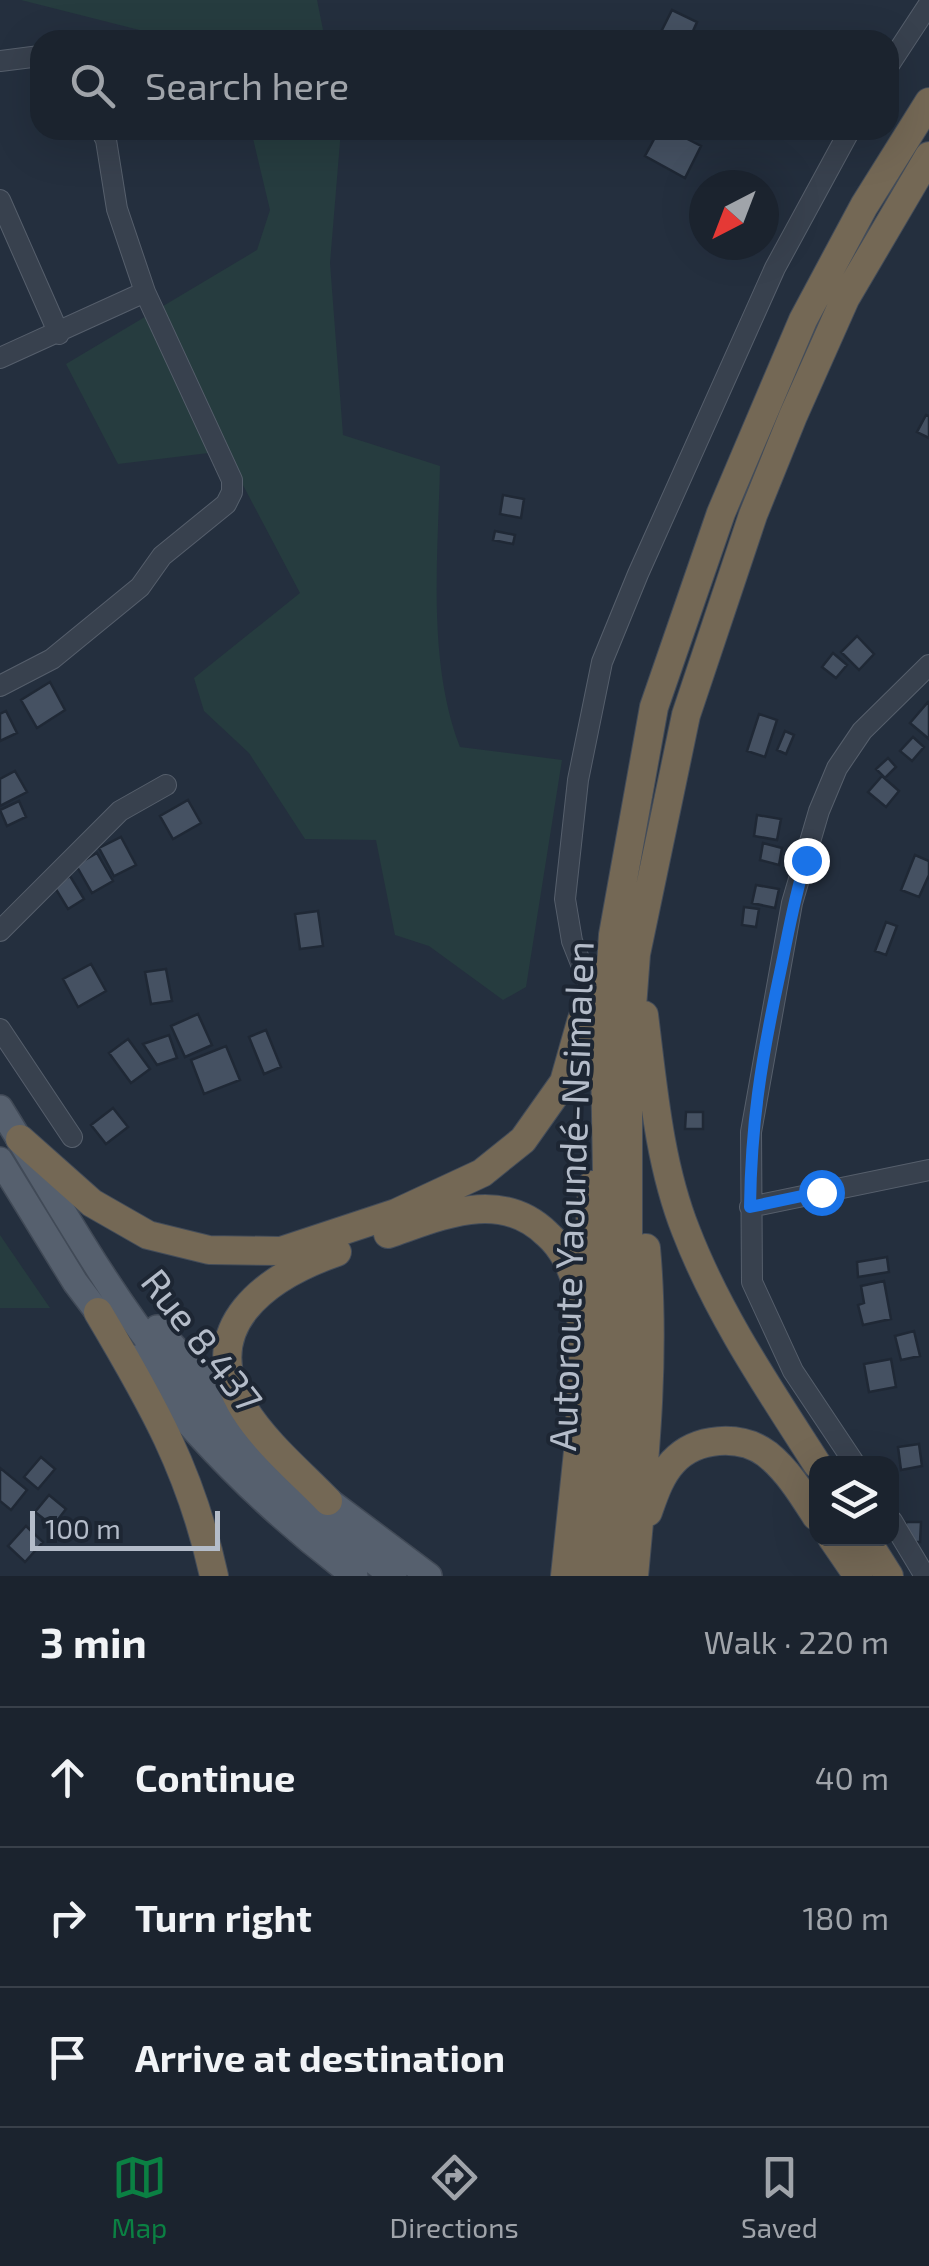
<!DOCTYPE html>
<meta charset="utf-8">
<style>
body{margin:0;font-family:"Exo 2",sans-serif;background:#242b36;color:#f1f3f6}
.controls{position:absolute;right:30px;bottom:30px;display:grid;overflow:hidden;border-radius:20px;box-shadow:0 10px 40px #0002}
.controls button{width:90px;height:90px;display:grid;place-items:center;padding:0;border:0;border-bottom:2px solid #39404a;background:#1b232e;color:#f1f3f6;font:50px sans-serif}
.compass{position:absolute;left:689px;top:170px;width:90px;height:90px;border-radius:50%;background:#1b232e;box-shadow:0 10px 40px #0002;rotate:222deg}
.scale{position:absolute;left:30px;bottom:25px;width:190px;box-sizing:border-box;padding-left:10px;border:5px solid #b4bcc9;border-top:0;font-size:28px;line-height:35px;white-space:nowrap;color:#b4bcc9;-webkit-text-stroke:8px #1d2633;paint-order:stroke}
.stop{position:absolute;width:30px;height:30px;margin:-22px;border:8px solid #1a73e8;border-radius:50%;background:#fff}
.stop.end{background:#1a73e8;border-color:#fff;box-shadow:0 2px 10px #0008}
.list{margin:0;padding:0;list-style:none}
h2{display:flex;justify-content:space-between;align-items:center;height:130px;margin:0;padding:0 40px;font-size:42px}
h2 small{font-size:32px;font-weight:400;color:#a0a4aa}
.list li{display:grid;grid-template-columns:65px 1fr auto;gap:30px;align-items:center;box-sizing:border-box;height:140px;padding:0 40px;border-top:2px solid #39404a}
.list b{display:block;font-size:38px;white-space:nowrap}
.list em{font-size:32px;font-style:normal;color:#a0a4aa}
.icon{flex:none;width:55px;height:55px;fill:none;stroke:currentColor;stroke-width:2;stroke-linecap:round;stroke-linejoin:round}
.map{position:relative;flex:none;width:929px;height:1576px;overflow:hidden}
.search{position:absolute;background:#1b232e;box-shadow:0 10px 40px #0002;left:30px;right:30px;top:30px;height:110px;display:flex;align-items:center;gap:25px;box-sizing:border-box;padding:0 35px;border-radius:30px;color:#a0a4aa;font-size:38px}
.sheet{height:550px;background:#1b232e}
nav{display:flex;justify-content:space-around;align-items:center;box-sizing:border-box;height:140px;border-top:2px solid #39404a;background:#1b232e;font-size:28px;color:#a0a4aa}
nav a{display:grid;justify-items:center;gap:5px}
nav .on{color:#0b8043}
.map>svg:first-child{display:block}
.green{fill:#263c3f}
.building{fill:#455162;stroke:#1f2835;stroke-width:2.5}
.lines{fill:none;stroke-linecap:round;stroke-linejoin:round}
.minor-casing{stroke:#565f6c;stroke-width:22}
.major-casing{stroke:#414a57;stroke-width:28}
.highway-casing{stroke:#434c59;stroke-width:30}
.minor{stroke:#38414e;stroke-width:20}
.major{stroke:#56606e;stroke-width:25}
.highway{stroke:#746855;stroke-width:28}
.route{stroke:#1a73e8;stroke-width:12}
.labels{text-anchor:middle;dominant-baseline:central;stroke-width:8;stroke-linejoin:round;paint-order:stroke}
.street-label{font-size:38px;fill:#b4bcc9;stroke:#1d2633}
</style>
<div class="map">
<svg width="929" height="1576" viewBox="0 0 929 1576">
<rect width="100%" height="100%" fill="#242f3e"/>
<path class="green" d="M21,0H317L325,40H179Z
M251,130H341L330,263L343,435L440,466C438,557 427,662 460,747L562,760L526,987L503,1000L429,946L395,935L376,840L305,839L249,753L204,711L194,678L300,593L225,451L118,464L66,364L257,250L270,210Z
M0,1235L50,1308H0Z"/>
<path class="building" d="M672,10L697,22L689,40L662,30Z
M659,130H670L701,146L685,178L645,156Z
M926,415L929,416V438L917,432Z
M503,495L524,499L521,518L500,514Z
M495,531L515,535L513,544L493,540Z
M857,636L874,654L859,670L841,652Z
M833,653L847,665L836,678L822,667Z
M50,682L65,710L37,728L21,700Z
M928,702L929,703V739L910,723Z
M6,711L17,733L0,741V714Z
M759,714L777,720L765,757L747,751Z
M785,731L794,735L786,754L777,750Z
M913,737L924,747L912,761L900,751Z
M888,758L896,767L885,778L876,769Z
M15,771L27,792L0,806V779Z
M882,776L899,791L886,807L868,792Z
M188,800L201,823L173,839L160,816Z
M19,801L26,817L7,826L0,810Z
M757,815L781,819L777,840L754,836Z
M121,837L136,865L114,876L99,848Z
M763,843L782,848L779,865L760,860Z
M97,853L113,881L92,893L76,865Z
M915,855L929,861V875L919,897L901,890Z
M70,876L84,899L68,909L54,886Z
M756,885L779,889L775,908L752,903Z
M744,907L759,909L756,927L742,925Z
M318,911L323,946L300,949L295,914Z
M886,922L897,926L886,955L875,951Z
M91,964L106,991L78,1007L63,979Z
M166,969L172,1001L151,1004L145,972Z
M198,1014L212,1045L185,1057L171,1026Z
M266,1030L281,1067L264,1074L249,1037Z
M169,1035L177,1058L157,1065L143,1044Z
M128,1039L150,1069L131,1083L109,1053Z
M226,1046L240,1080L204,1094L191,1060Z
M113,1108L128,1127L106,1144L91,1125Z
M686,1112H703V1129H685Z
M887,1257L889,1272L858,1277L857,1262Z
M884,1281L891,1319L863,1325L858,1305L864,1303L861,1286Z
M914,1331L920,1356L901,1360L895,1336Z
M891,1359L896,1387L869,1392L864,1364Z
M919,1444L922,1466L901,1470L898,1447Z
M41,1457L55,1469L38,1489L24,1477Z
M0,1468L27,1490L11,1510L0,1501Z
M49,1495L66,1509L53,1526L35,1512Z
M906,1522H921L920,1542H905Z
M26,1526L43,1542L25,1562L8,1546Z"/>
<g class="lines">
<defs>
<path id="minor" d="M0,61L40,56
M889,65L929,4
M0,200L59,334
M0,358L145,292
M0,686L52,659L140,587L162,556L226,504L232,492V480L145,292L117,209L106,140L101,130
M0,931L120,811L166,785
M593,994L572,941L565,899L578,780L602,662L638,574L775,268L850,130
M0,1029L72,1137
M750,1207L929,1170
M855,1464L793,1371L752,1282L751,1132L792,903L819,811L837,768L862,731L929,665
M892,1521L925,1576"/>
<path id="major" d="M0,1108C53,1193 103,1285 166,1364C231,1445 308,1517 394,1576
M0,1160L75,1282L109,1327
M157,1328L250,1432
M134,1358C199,1441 271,1514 355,1576
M313,1489L429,1576"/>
<path id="highway" d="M644,1015C653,1087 659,1163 686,1231C718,1314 769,1389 817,1464
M20,1139L92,1203L148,1235L209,1250L281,1251L396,1213L482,1173L523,1140L564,1082L581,1022L601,970
M388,1234C441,1216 500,1188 547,1234C562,1247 573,1268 577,1288C581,1305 581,1324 583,1342
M98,1312C152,1403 191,1471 214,1576
M328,1501C300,1472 266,1444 244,1409C193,1327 268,1276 337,1252
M648,1512C654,1495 660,1476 673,1462C696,1437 740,1434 767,1454C788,1471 802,1494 816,1516
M832,1538L858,1576
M865,1538L889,1576
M565,1576L579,1442L592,1185
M587,1576L603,1451L608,1231L605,1059L613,935L654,707L721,513L803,320L864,206L929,102
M613,1576L628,1387V1060L636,954L686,715L753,515L793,416L845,299L929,156
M634,1576C644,1468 656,1357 646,1248"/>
</defs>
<use href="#minor" class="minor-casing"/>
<use href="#major" class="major-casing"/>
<use href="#highway" class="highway-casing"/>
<use href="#minor" class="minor"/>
<use href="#major" class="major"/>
<use href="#highway" class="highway"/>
</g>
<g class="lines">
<path class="route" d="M806,860C793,901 787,941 778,982C761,1062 751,1125 750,1207L821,1192"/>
</g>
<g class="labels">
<g class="street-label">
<text transform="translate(570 1196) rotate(-88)">Autoroute Yaoundé-Nsimalen</text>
<text transform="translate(203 1340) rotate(52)">Rue 8.437</text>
</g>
</g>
</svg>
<div class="controls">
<button><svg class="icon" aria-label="layers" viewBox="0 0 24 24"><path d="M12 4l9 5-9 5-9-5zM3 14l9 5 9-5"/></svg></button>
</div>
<svg class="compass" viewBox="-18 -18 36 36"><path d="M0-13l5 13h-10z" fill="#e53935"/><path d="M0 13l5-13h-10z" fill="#a0a4aa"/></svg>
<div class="scale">100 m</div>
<div class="stop" style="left:821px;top:1192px"></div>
<div class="stop end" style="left:806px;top:860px"></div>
<div class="search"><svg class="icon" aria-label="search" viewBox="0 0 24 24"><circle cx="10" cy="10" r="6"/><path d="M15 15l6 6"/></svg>Search here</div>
</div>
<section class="sheet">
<h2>3 min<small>Walk · 220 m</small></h2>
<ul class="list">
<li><svg class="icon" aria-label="ahead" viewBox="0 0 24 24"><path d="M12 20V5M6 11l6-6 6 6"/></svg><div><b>Continue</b></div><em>40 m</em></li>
<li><svg class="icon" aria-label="right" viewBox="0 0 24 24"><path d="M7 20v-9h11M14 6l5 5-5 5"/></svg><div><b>Turn right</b></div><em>180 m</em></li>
<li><svg class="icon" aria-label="arrive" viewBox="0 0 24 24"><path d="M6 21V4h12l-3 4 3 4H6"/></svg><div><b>Arrive at destination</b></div></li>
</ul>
</section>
<nav>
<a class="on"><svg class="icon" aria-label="map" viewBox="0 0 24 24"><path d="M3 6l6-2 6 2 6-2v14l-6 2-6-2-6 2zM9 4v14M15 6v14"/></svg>Map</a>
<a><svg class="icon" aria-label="directions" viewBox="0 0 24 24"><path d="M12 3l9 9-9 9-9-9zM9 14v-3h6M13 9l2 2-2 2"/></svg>Directions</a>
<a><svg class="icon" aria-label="saved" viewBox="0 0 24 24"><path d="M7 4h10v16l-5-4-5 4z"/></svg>Saved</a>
</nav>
